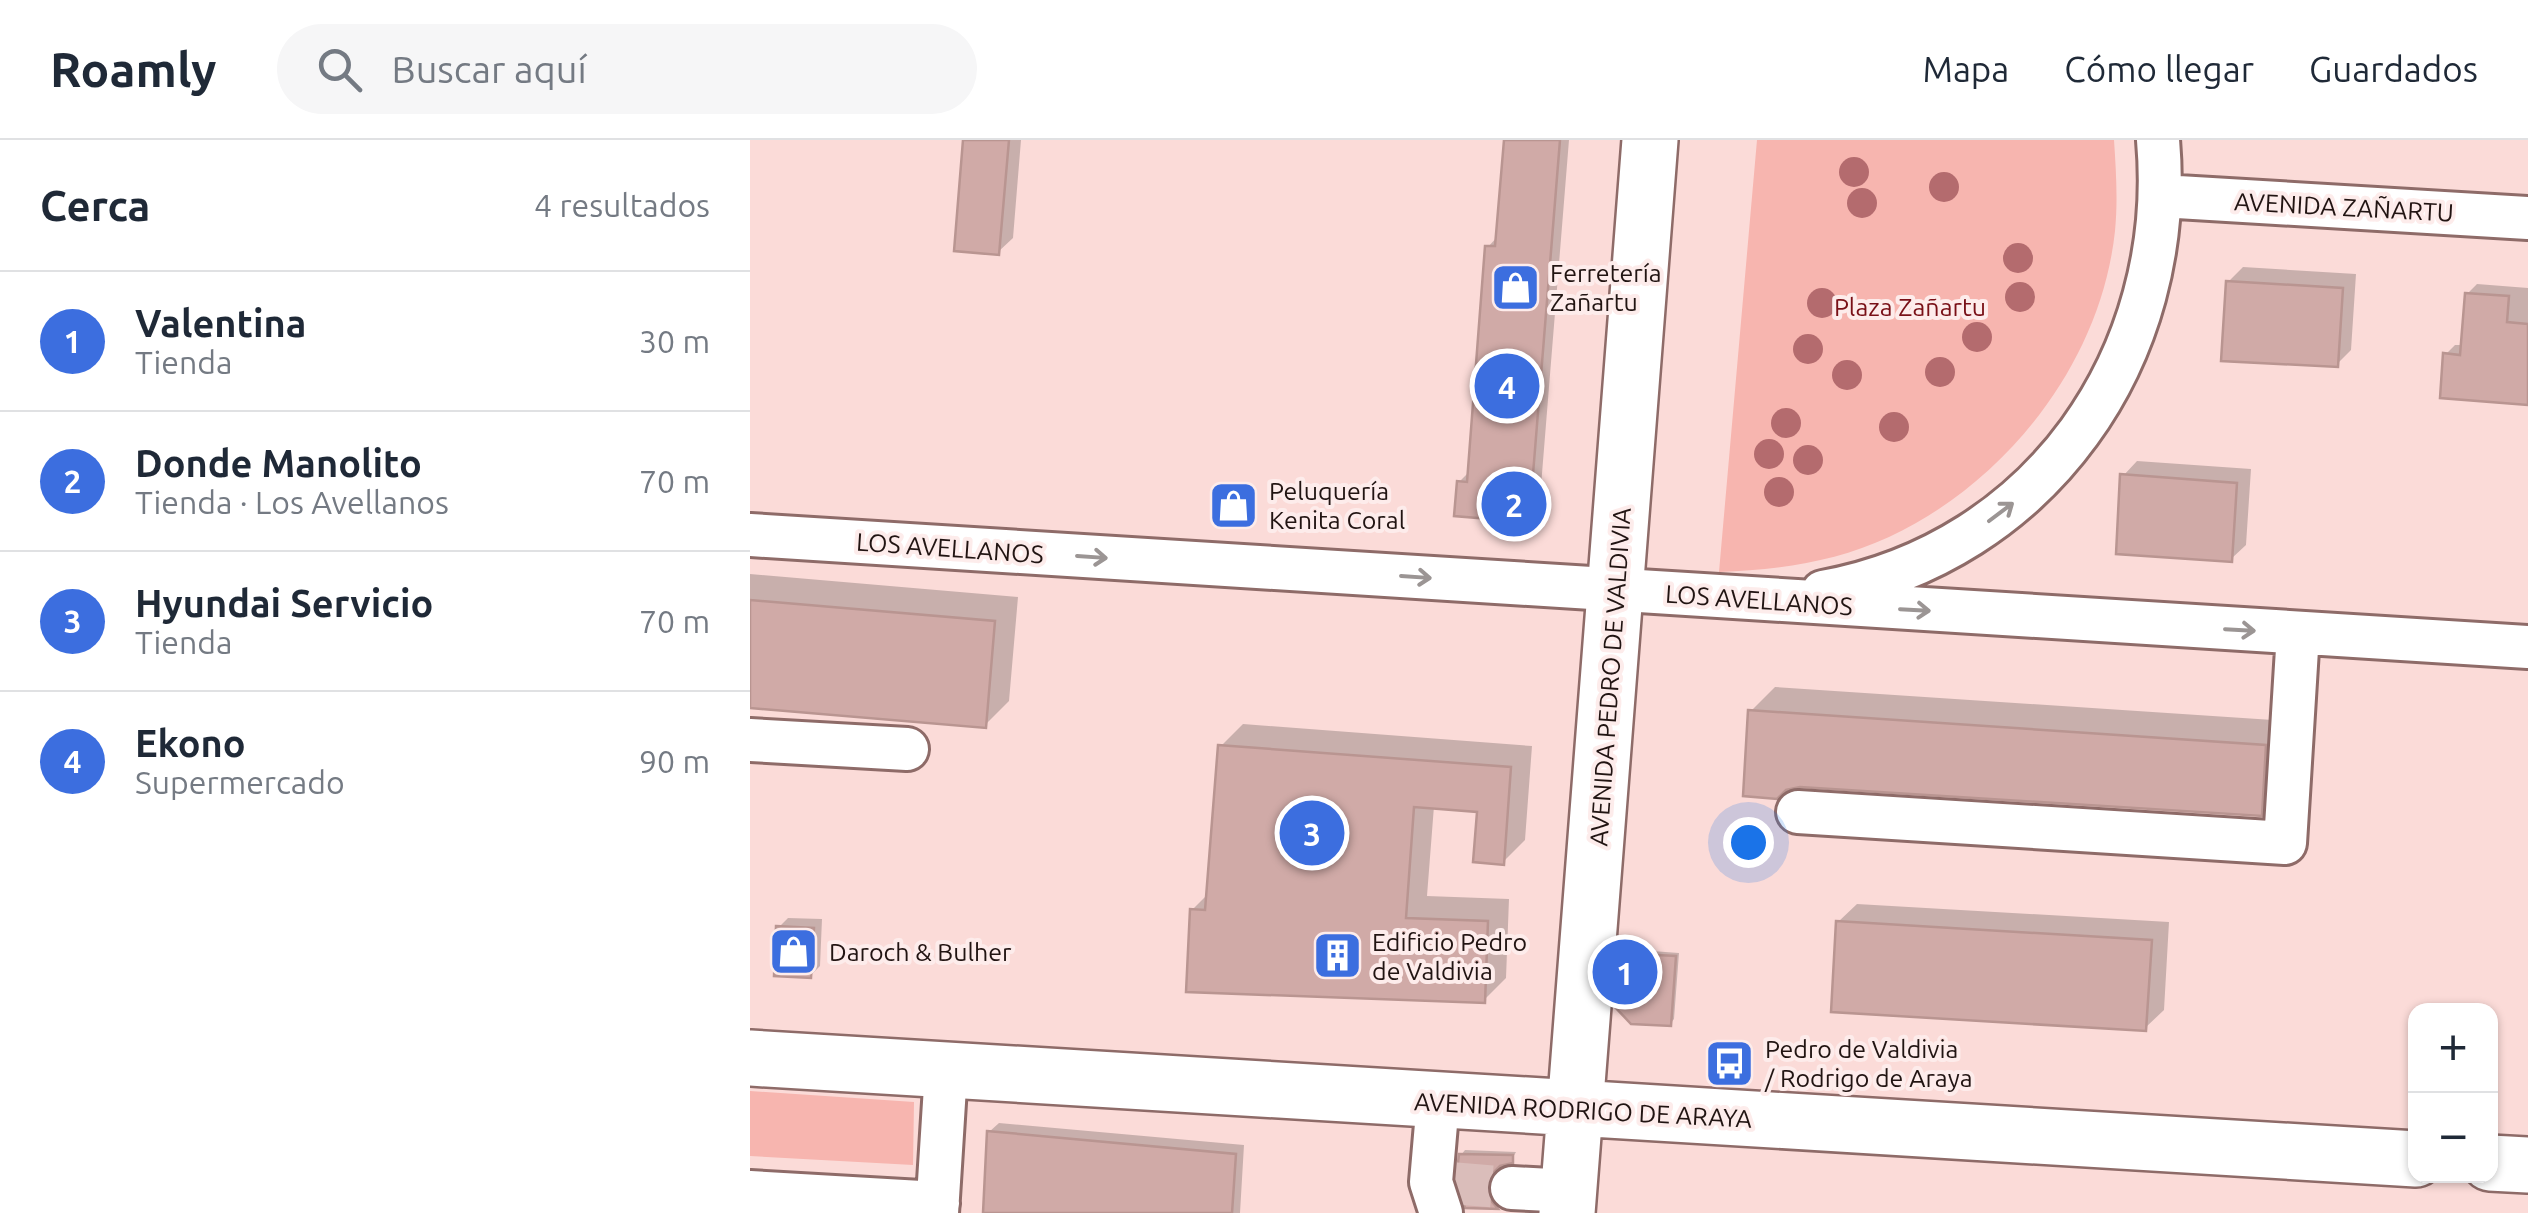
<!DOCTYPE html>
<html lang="es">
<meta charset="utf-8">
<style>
body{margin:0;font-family:Ubuntu,sans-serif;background:#f6f6f7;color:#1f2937}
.controls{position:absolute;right:30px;bottom:30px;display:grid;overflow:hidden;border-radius:20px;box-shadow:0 2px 8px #0004}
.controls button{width:90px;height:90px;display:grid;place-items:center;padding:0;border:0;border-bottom:2px solid #e0e1e3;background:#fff;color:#1f2937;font:50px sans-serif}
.you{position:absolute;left:998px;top:702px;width:35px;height:35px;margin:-25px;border:8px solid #fff;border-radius:50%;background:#1a73e8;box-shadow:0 0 0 15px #1a73e833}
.badge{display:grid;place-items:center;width:65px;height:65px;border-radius:50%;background:#3c6edf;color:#fff;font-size:32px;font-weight:700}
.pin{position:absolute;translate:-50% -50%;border:5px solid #fff;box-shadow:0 2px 10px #0006}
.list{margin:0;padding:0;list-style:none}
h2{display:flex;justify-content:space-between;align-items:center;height:130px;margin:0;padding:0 40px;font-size:42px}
h2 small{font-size:32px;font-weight:400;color:#747a83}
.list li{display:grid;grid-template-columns:65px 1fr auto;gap:30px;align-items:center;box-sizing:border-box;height:140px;padding:0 40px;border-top:2px solid #e0e1e3}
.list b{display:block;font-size:38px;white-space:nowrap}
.list p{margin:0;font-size:32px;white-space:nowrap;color:#747a83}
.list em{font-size:32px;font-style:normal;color:#747a83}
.icon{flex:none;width:55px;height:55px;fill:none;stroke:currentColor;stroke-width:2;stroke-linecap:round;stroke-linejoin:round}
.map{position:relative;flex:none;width:1778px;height:1073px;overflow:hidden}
header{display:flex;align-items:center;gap:60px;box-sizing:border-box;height:140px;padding:0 50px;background:#fff;border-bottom:2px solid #e0e1e3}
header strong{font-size:48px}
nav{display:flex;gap:55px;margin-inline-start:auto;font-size:35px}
.search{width:700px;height:90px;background:#f6f6f7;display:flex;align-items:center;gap:25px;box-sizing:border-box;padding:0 35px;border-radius:55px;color:#747a83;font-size:38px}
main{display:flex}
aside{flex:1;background:#fff}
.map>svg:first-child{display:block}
.green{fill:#f7b5af}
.shadow{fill:#0003}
.building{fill:#d0aaa7;stroke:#b99591;stroke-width:2.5}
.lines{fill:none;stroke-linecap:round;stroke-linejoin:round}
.minor-tunnel{stroke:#dabdba;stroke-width:42;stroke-dasharray:42 21;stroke-linecap:butt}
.minor-casing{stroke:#8e6b68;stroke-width:48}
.major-casing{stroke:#8e6b68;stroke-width:60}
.minor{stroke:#fff;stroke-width:42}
.major{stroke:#fff;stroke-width:55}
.tree{fill:#b46b6e}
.oneway{stroke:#9b9594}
.labels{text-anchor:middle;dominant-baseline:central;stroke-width:8;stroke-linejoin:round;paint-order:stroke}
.street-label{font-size:25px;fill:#211412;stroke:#fdeceb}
.poi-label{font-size:25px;fill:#211412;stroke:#fdeceb;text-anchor:start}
.park-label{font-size:25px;fill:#791017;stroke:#fdeceb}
</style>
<header>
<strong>Roamly</strong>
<div class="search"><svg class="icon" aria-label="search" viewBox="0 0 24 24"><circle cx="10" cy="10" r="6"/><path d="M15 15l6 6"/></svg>Buscar aquí</div>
<nav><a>Mapa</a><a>Cómo llegar</a><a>Guardados</a></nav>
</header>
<main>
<aside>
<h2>Cerca<small>4 resultados</small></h2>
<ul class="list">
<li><span class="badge">1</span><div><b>Valentina</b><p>Tienda</p></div><em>30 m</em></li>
<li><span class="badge">2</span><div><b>Donde Manolito</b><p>Tienda · Los Avellanos</p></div><em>70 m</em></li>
<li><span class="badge">3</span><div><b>Hyundai Servicio</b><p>Tienda</p></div><em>70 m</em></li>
<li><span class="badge">4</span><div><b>Ekono</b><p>Supermercado</p></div><em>90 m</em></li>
</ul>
</aside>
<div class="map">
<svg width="1778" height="1073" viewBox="0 0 1778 1073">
<rect width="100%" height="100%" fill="#fbdbd8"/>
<path class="green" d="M1007,0H1364C1366,30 1368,61 1365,91C1351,222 1257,342 1139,397C1085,422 1028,430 969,432Z
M0,951L164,962L163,1025L0,1016Z"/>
<path class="shadow" d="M215,0H271L263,98L248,112Z
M757,0H819L791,346L774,366L709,342L720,331L738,107L748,96Z
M1493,127L1606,134L1601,210L1587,224L1478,142Z
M1727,144L1778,148V263L1696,214L1705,205H1714L1717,154Z
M1387,321L1501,329L1496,405L1481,419L1373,336Z
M0,434L268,457L259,561L235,585L0,565Z
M1025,547L1539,581L1535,650L1511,674L1001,571Z
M493,584L782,606L775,700L753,722L730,670L684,666L677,756L759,759L756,838L734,860L442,770L459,753L471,606Z
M1107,764L1419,782L1414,870L1395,888L1088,782Z
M38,778L72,779L70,826L60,836L29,787Z
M875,809L929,813L924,879L920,884L871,814Z
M249,983L494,1005L490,1073H235L239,992Z
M715,1010L766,1012L761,1021L745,1027L740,1040L743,1054L751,1063L747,1066H717L711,1015Z"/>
<path class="building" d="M213,0H259L249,115L204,111Z
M754,0H810L781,359L763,381L704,376L707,341L717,342L735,106H745Z
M1476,141L1593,148L1588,227L1471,221Z
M1715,153L1759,156L1757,182L1778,184V265L1690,258L1693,213L1710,215Z
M1370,334L1487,343L1482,422L1366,414Z
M0,460L245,481L236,588L0,568Z
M998,570L1516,605L1512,676L1050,647L1036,650L1027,659L993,656Z
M468,605L761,627L754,725L723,722L727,672L664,667L656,778L738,781L735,863L436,852L440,769L455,770Z
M1086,781L1402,800L1396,891L1081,872Z
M26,786L64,788L61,838L24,836Z
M868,813L926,816L921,886L881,884L864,866Z
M237,991L486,1014L482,1073H233Z
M709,1014L763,1015V1023L750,1026L742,1034L737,1046L739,1058L748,1069L715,1068L706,1039Z"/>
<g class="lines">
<path class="minor-tunnel" d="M700,1043L762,1048"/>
<defs>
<path id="minor" d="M1411,56L1778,78
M0,395L1778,507
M1073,452C1291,412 1427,216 1408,0
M0,600L157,609
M1048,672L1535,703L1548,493
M688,961L681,1042L691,1073
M762,1048L819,1051
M0,1052L188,1063
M187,1073L196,931"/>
<path id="major" d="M0,918L1666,1019
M1740,1023L1778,1025
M817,1073L900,0"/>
</defs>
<use href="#minor" class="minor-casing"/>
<use href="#major" class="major-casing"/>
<use href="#minor" class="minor"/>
<use href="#major" class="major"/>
</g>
<g class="tree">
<circle cx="1104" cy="32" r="15"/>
<circle cx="1194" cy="47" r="15"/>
<circle cx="1112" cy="63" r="15"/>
<circle cx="1268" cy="118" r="15"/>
<circle cx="1270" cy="157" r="15"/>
<circle cx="1072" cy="163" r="15"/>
<circle cx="1227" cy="197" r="15"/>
<circle cx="1058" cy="209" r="15"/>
<circle cx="1190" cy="232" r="15"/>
<circle cx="1097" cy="235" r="15"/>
<circle cx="1036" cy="283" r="15"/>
<circle cx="1144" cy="287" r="15"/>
<circle cx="1019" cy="314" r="15"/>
<circle cx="1058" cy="320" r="15"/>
<circle cx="1029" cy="352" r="15"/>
</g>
<defs><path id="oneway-shaft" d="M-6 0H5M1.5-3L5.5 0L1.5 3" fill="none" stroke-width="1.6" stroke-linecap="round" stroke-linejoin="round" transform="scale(2.5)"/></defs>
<g class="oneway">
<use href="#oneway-shaft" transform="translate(1251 372) rotate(-37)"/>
<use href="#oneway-shaft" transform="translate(342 417) rotate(4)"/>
<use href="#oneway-shaft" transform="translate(666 437) rotate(4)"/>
<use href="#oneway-shaft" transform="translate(1165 470) rotate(3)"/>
<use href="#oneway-shaft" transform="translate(1490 490) rotate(3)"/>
</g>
<defs>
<symbol id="shop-square" viewBox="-11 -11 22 22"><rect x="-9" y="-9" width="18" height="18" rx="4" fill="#3c6edf" stroke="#fdeceb"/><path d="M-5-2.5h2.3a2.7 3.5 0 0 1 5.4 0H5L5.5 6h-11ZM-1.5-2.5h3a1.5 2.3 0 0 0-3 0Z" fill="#fff"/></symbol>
<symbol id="building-square" viewBox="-11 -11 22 22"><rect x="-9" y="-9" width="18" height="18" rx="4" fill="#3c6edf" stroke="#fdeceb"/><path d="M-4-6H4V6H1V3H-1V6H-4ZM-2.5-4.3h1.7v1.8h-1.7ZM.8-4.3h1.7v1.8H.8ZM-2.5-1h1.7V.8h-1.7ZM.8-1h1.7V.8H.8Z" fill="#fff"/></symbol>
<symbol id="bus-square" viewBox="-11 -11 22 22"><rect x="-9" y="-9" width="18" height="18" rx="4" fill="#3c6edf" stroke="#fdeceb"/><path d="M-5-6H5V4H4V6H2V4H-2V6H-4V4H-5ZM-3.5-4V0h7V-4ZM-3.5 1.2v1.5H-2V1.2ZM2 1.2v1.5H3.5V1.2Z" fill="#fff"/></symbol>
</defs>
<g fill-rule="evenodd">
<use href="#shop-square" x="738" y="120" width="55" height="55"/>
<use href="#shop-square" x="456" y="338" width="55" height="55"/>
<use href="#shop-square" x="16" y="784" width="55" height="55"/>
<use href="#building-square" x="560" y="788" width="55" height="55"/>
<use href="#bus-square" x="952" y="896" width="55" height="55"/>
</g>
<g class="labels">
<g class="street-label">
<text transform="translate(1594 67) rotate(3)">AVENIDA ZAÑARTU</text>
<text transform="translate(200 408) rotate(4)">LOS AVELLANOS</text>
<text transform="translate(1009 460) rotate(4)">LOS AVELLANOS</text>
<text transform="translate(860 537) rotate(-86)">AVENIDA PEDRO DE VALDIVIA</text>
<text transform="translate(833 970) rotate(3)">AVENIDA RODRIGO DE ARAYA</text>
</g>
<g class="poi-label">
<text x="800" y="133">Ferretería<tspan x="800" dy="29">Zañartu</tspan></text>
<text x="519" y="351">Peluquería<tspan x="519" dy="29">Kenita Coral</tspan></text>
<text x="622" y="802">Edificio Pedro<tspan x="622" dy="29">de Valdivia</tspan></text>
<text x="79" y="812">Daroch &amp; Bulher</text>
<text x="1015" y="909">Pedro de Valdivia<tspan x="1015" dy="29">/ Rodrigo de Araya</tspan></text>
</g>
<g class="park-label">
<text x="1160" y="167">Plaza Zañartu</text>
</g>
</g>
</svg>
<div class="controls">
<button>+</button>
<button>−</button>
</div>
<div class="you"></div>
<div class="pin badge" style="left:875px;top:832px">1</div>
<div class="pin badge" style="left:764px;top:364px">2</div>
<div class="pin badge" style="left:562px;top:693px">3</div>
<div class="pin badge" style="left:757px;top:246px">4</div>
</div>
</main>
